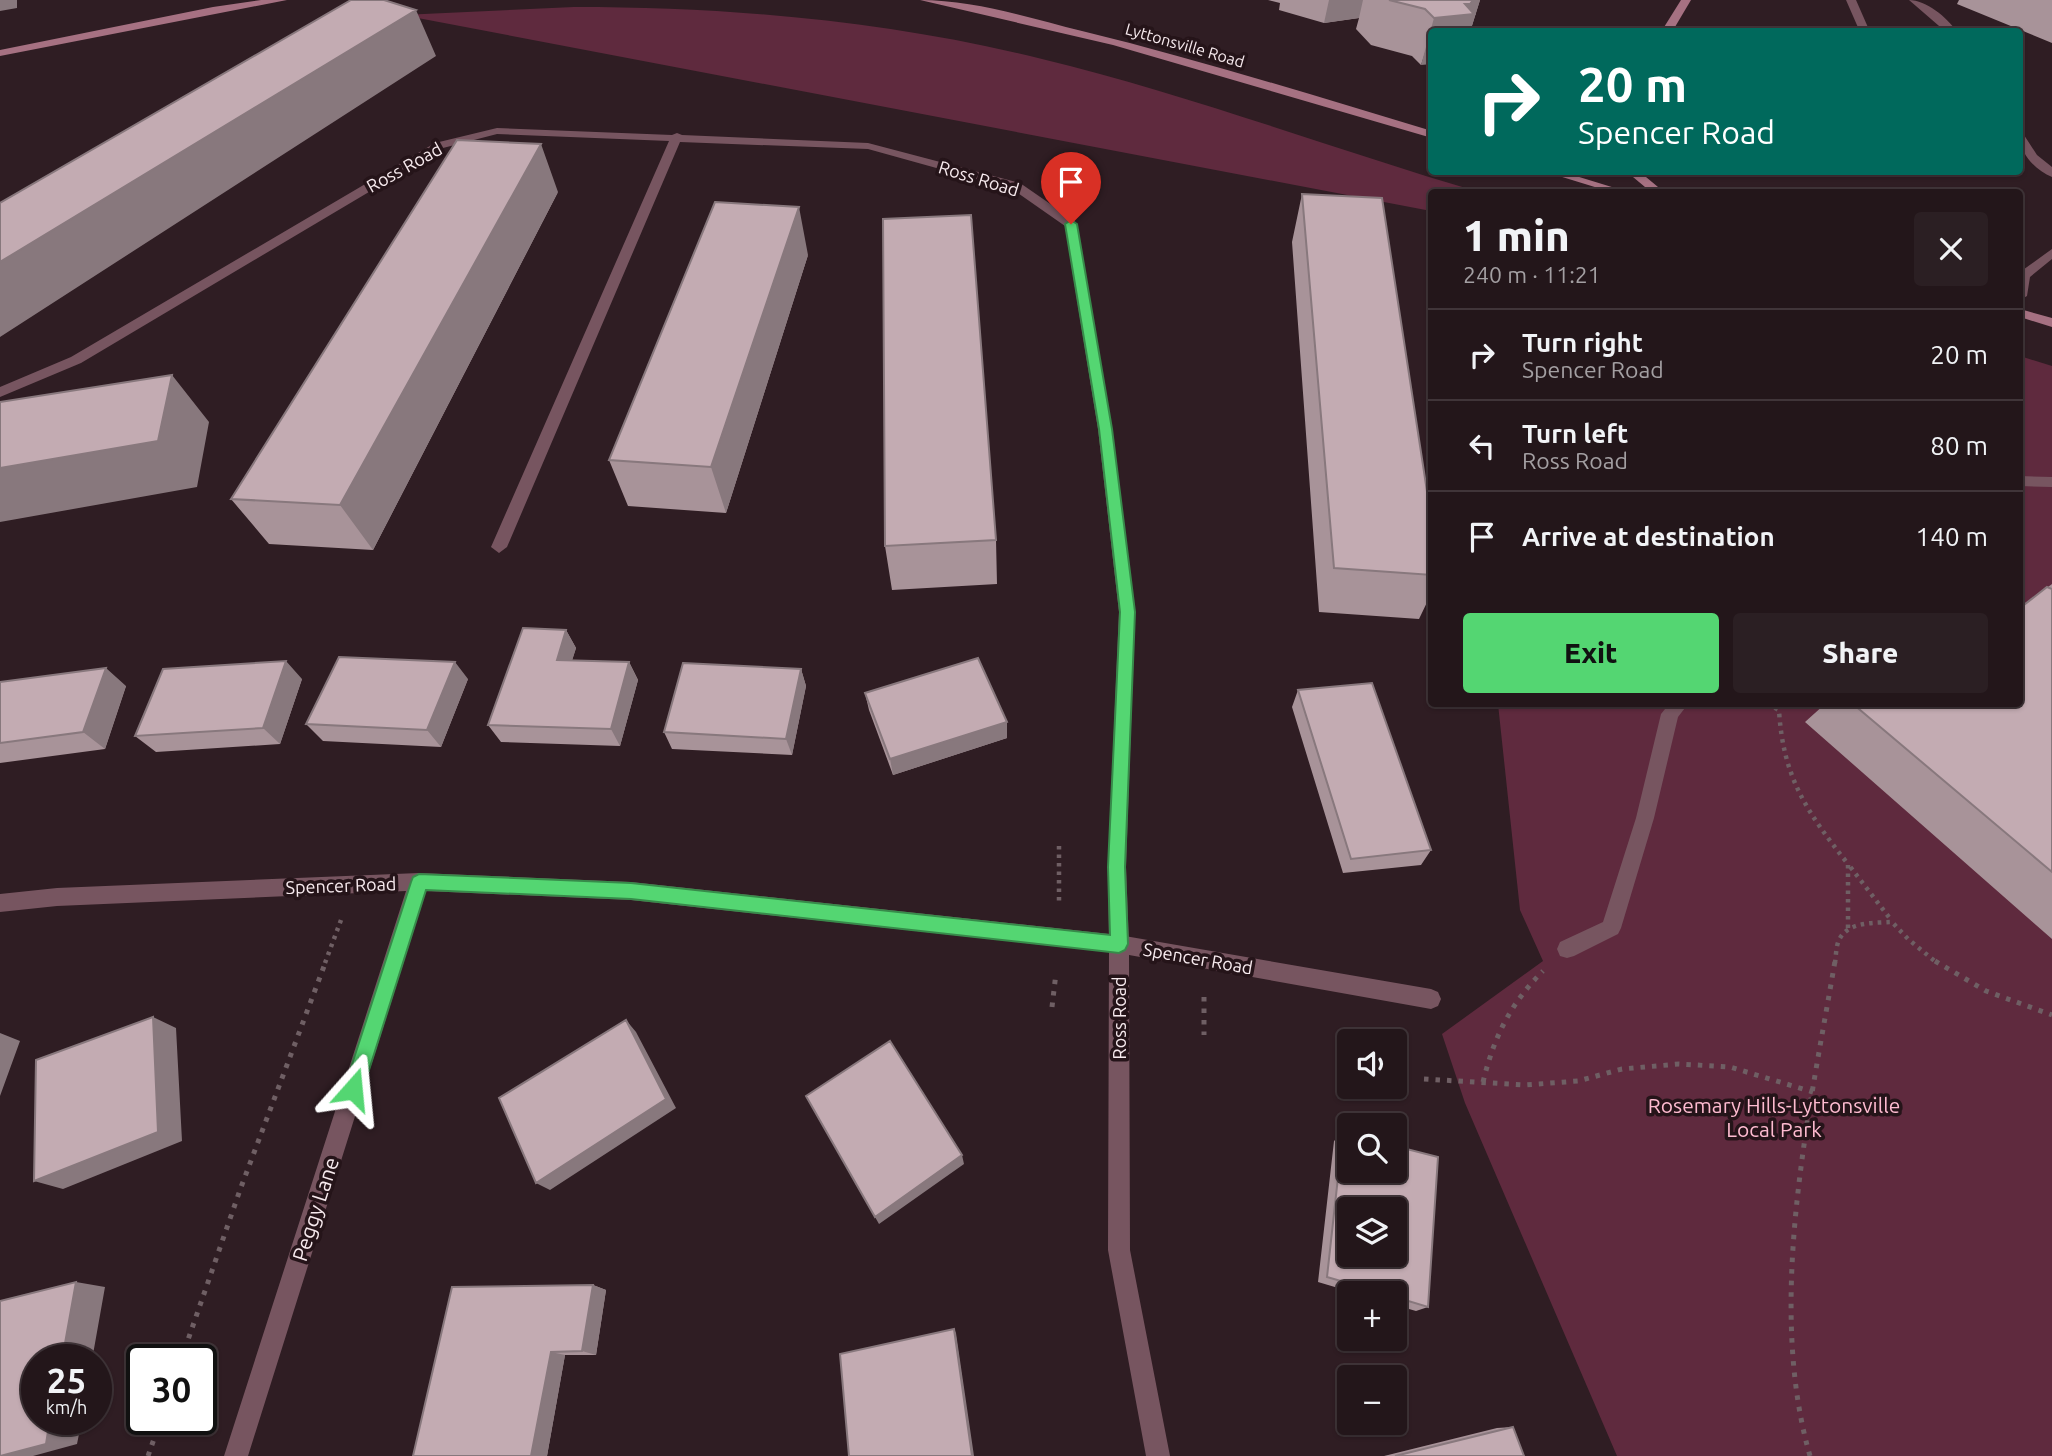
<!DOCTYPE html>
<meta charset="utf-8">
<style>
:root{--surface:#23161a;--page:#2b1f23;--text:#f1f3f6;--muted:#a39fa2;--line:#403539;--accent:#54d672}
body{margin:0;font-family:Ubuntu,sans-serif;background:var(--page);color:var(--text);height:100vh;display:flex;flex-direction:column;font-size:26px;white-space:nowrap}
*{box-sizing:border-box;margin:0}
p{font-size:23px;color:var(--muted)}
.icon{flex:none;width:38px;height:38px;fill:none;stroke:currentColor;stroke-width:2;stroke-linecap:round;stroke-linejoin:round}
.map{position:relative;flex:1;overflow:hidden}
.side{position:absolute;left:1428px;top:189px;width:595px;height:518px;display:flex;flex-direction:column;background:var(--surface);border-radius:7px;box-shadow:0 2px 5px #0004,0 0 0 2px var(--line)}
.side>*{flex:none}
.guide{position:absolute;left:1428px;top:28px;width:595px;height:147px;border-radius:7px;box-shadow:0 2px 5px #0004,0 0 0 2px var(--line);background:#00695c;color:#fff;overflow:hidden}
.controls{position:absolute;left:1337px;top:1029px;display:grid;gap:14px}
.controls a{display:grid;place-items:center;width:70px;height:70px;border-radius:7px;background:var(--surface);box-shadow:0 2px 5px #0004,0 0 0 2px var(--line);font-size:35px}
.speed{position:absolute;left:21px;top:1344px;display:flex;gap:14px;font-size:35px;font-weight:700;text-align:center}
.speed>*{display:grid;place-content:center;width:91px;height:91px;border-radius:50%;background:var(--surface);box-shadow:0 2px 5px #0004,0 0 0 2px var(--line);line-height:1}
.speed small{font-size:18px;font-weight:400}
.speed .limit{border:4px solid #111;border-radius:10px;background:#fff;color:#111}
.pin{position:absolute;display:grid;place-items:center;width:60px;height:60px;color:#fff;margin:-72px -30px;border-radius:50% 50% 50% 0;rotate:-45deg;box-shadow:0 0 7px #0007}
.pin .icon{rotate:45deg}
.me{position:absolute;width:77px;margin:-38px;rotate:18deg;stroke-linejoin:round;filter:drop-shadow(0 0 5px #0008)}
.turn{display:flex;align-items:center;gap:24px;height:147px;padding:0 35px;font-size:32px}
.turn .icon{width:91px;height:91px;stroke-width:2.5}
.turn b{display:block;font-size:49px;line-height:60px}
.round{display:grid;place-items:center;flex:none;width:74px;height:74px;border-radius:7px;background:var(--page)}
.overview{display:flex;align-items:center;justify-content:space-between;height:119px;padding:0 35px}
h1{font-size:42px;font-weight:800;line-height:52px}
.button{display:flex;gap:14px;margin-top:auto;padding:14px 35px}
.button a{flex:1;height:80px;border-radius:7px;background:var(--accent);color:#111;font-size:28px;font-weight:800;line-height:80px;text-align:center}
.button a+a{background:var(--page);color:var(--text)}
ul{padding:0;list-style:none}
li{display:flex;align-items:center;gap:21px;height:91px;padding:0 35px;border-top:2px solid var(--line)}
li div{flex:1}
li b{display:block;font-size:26px}
li em{font-style:normal}
.map>svg:first-child{display:block}
</style>
<div class="map">
<svg width="2052" height="1456" viewBox="0 0 2052 1456">
<rect width="100%" height="100%" fill="#2f1d23"/>
<!-- green -->
<path fill="#5f2a3e" d="M574,7C732,7 889,21 1042,59C1190,95 1333,149 1479,192H1432L1431,211L402,15Z
M2020,356L2052,366V1456H1617L1465,1103L1442,1034L1543,961L1520,910L1498,704H2020Z"/>
<g fill="none" stroke-linecap="round" stroke-linejoin="round">
<!-- path-far1 -->
<path stroke="#6f5f64" stroke-width="4.5" stroke-dasharray="3.5 5" stroke-linecap="butt" d="M1767,704L1779,710C1783,778 1807,812 1848,864
M1059,846V901
M1848,928V864L1892,921
M325,963L341,920
M1835,963C1836,956 1836,946 1839,940C1848,921 1875,923 1892,922L1908,939L1937,963"/>
<!-- path -->
<path stroke="#6f5f64" stroke-width="5" stroke-dasharray="4.5 7" stroke-linecap="butt" d="M1935,961L1986,991L2052,1015
M1204,997V1035
M1052,1007L1056,973
M1424,1079L1525,1085L1578,1081L1622,1069L1679,1064L1730,1067L1813,1092
M1483,1082C1494,1037 1510,1004 1543,971
M181,1360L240,1190L326,961
M148,1456L161,1419
M1810,1456C1766,1303 1809,1114 1835,961"/>
<!-- lane -->
<path fill="#775560" fill-rule="evenodd" d="M1846,0H1856L1870,32H1860Z
M1909,0C1926,0 1947,17 1957,32H1946Z
M497,128L672,135L677,133L682,135L868,143L1020,183L1075,221L1112,429L1135,612L1126,867L1129,944L1126,951L1119,953L1112,951L1109,944L1108,867L1119,612L1098,429L1065,226L1012,189L868,149L680,142L507,547L499,553L491,547L669,141L497,134L443,148L81,363L0,397V387L71,357L435,143Z
M2020,134L2024,135L2037,155L2052,167V177C2035,170 2018,152 2020,134Z
M2052,249V259L2030,277L2027,296L2020,300V272Z
M2020,476L2052,477V487L2020,486Z
M1669,704H1688L1678,717L1654,818L1621,928L1618,934L1574,956L1567,958L1560,956L1557,949L1560,942L1603,922L1636,818L1661,714Z"/>
<!-- street -->
<path fill="#775560" fill-rule="evenodd" d="M419,873L631,882L1119,935L1431,989L1438,992L1441,999L1438,1006L1431,1009L1129,955L1130,1250L1170,1456H1146L1108,1250L1109,952L631,900L426,891L248,1456H224L406,891L57,906L0,912V894L57,888Z"/>
<!-- secondary -->
<path fill="#a67182" fill-rule="evenodd" d="M261,0H287L0,56V50L213,7Z
M920,0C974,0 1030,18 1082,31C1200,60 1316,96 1432,131V138L1113,45Z
M1681,0H1691L1672,32H1661Z
M1546,172H1563L1628,192H1611Z
M1627,172H1640L1664,192H1651Z
M2020,309L2052,318V327L2020,317Z"/>
</g>
<!-- wall -->
<path fill="#a89399" d="M1268,0H1480L1470,32H1432L1421,65L1412,56L1371,45L1356,29L1359,18L1324,23L1279,10L1280,3Z
M1959,0H2052V43L1957,4Z
M558,192L373,550L269,544L231,499Z
M1302,194L1432,524V592L1419,619L1319,612L1292,242Z
M808,255L726,513L628,506L609,460Z
M996,540L997,584L892,590L885,546Z
M2052,584V939L1805,722L1825,704H2020L2048,587Z
M566,630L576,648L572,660L629,662L638,680L620,746L501,742L488,725Z
M801,669L806,686L792,755L672,749L664,732Z
M302,679L280,744L156,752L135,736Z
M468,679L441,747L323,741L306,724Z
M0,682L126,686L105,749L0,763Z
M1298,690L1431,850L1421,865L1343,873L1292,707Z
M865,693L1007,738L893,775L869,710Z
M1343,1132L1428,1307L1416,1311L1395,1305V1293H1355L1318,1282L1334,1141Z
M593,1285L606,1290L596,1355H565L547,1456H413Z
M1513,1427L1524,1456H1384L1497,1428Z"/>
<!-- shaded-wall -->
<path fill="#88787d" d="M0,0H17V8L0,11Z
M1329,0H1363L1359,18L1324,23Z
M1473,0H1480L1470,32H1432V64L1421,65L1434,18Z
M416,10L436,56L0,337V262Z
M541,144L558,192L373,550L340,505Z
M799,207L808,255L726,513L711,467Z
M172,375L209,422L197,487L0,522V468Z
M566,630L576,648L567,677L557,660Z
M286,661L302,679L280,744L263,728Z
M455,662L468,679L441,747L427,730Z
M629,662L638,680L620,746L611,729Z
M106,668L126,686L105,749L83,732Z
M801,669L806,686L792,755L786,739Z
M1007,722V738L893,775L890,759Z
M153,1017L176,1028L182,1141L63,1189L34,1181Z
M626,1020L636,1032L676,1108L550,1190L536,1183Z
M0,1033L20,1041L0,1096Z
M962,1155L964,1164L879,1224L875,1217Z
M76,1282L105,1287L92,1360H62Z
M593,1285L606,1290L596,1355L582,1351Z
M954,1329L956,1333L974,1456H972Z
M551,1352L565,1355L547,1456H531Z
M50,1419H82L77,1444L33,1456H0Z"/>
<!-- building -->
<path fill="#c3abb2" stroke="#88787d" stroke-width="2" fill-rule="evenodd" d="M351,0H384L416,10L0,262V203Z
M1389,0H1473L1470,4H1465L1474,14L1434,18L1425,9Z
M457,140L541,144L340,505L231,499Z
M1302,194L1382,198L1432,524V575L1334,568Z
M715,202L799,207L711,467L609,460Z
M971,215L996,540L885,546L883,219Z
M172,375L158,441L0,468V402Z
M2047,587L2052,589V872L1853,704H2020V608Z
M523,628L566,630L557,660L629,662L611,729L488,725Z
M339,657L455,662L427,730L306,724Z
M978,658L1007,722L890,759L865,693Z
M286,661L263,728L135,736L163,669Z
M683,663L801,669L786,739L664,732Z
M106,668L83,732L0,743V682Z
M1372,683L1431,850L1351,859L1298,690Z
M153,1017L158,1132L34,1181L36,1060Z
M626,1020L666,1099L536,1183L499,1098Z
M890,1041L962,1155L875,1217L806,1096Z
M1343,1132L1349,1133V1171H1395V1146L1438,1157L1428,1307L1395,1297V1293H1382L1327,1277ZM1349,1209H1395V1255H1349Z
M76,1282L62,1360H37V1419H50L46,1444L0,1456V1301Z
M593,1285L582,1351L551,1352L531,1456H413L452,1287Z
M954,1329L972,1456H849L840,1354Z
M1513,1427L1524,1456H1395Z"/>
<!-- route -->
<path fill="#54d672" stroke="#378b4a" stroke-width="2" d="M1071,220L1077,224L1112,429L1135,612L1125,867L1128,944L1125,950L1119,953L631,899L426,890L363,1089L360,1096L353,1099L347,1096L344,1089L411,882L413,877L419,874L631,883L1110,935L1108,867L1120,612L1099,429L1065,224Z"/>
<g text-anchor="middle" dominant-baseline="central" stroke-width="7" stroke-linejoin="round" paint-order="stroke">
<!-- far-street labels -->
<g font-size="16" fill="#f7eaee" stroke="#251419">
<text transform="translate(1185 45) rotate(16)">Lyttonsville Road</text>
</g>
<!-- street labels -->
<g font-size="18" fill="#f7eaee" stroke="#251419">
<text transform="translate(404 167) rotate(-29)">Ross Road</text>
<text transform="translate(979 178) rotate(17)">Ross Road</text>
<text transform="translate(341 885) rotate(-2)">Spencer Road</text>
<text transform="translate(1198 958) rotate(10)">Spencer Road</text>
<text transform="translate(1119 1018) rotate(-90)">Ross Road</text>
</g>
<!-- near-park labels -->
<g font-size="21" fill="#febbd0" stroke="#251419">
<text x="1774" y="1105">Rosemary Hills-Lyttonsville<tspan x="1774" dy="24">Local Park</tspan></text>
</g>
<!-- near-street labels -->
<g font-size="21" fill="#f7eaee" stroke="#251419">
<text transform="translate(315 1209) rotate(-72)">Peggy Lane</text>
</g>
</g>
</svg>
<div class="controls">
<a><svg class="icon" aria-label="sound" viewBox="0 0 24 24"><path d="M4 9h4l5-4v14l-5-4H4zM17 9q2 3 0 6"/></svg></a>
<a><svg class="icon" aria-label="search" viewBox="0 0 24 24"><circle cx="10" cy="10" r="6"/><path d="M15 15l6 6"/></svg></a>
<a><svg class="icon" aria-label="layers" viewBox="0 0 24 24"><path d="M12 4l9 5-9 5-9-5zM3 14l9 5 9-5"/></svg></a>
<a>+</a>
<a>−</a>
</div>
<div class="speed"><div>25<small>km/h</small></div><div class="limit">30</div></div>
<div class="pin" style="left:1071px;top:224px;background:#d93025"><svg class="icon" aria-label="arrive" viewBox="0 0 24 24"><path d="M6 21V4h12l-3 4 3 4H6"/></svg></div>
<svg class="me" style="left:353px;top:1089px" viewBox="-20 -20 40 40"><path d="M0-17L14 15 0 8-14 15z" fill="#54d672" stroke="#fff" stroke-width="4"/></svg>
<div class="guide">
<div class="turn"><svg class="icon" aria-label="right" viewBox="0 0 24 24"><path d="M7 20v-9h11M14 6l5 5-5 5"/></svg><div><b>20 m</b>Spencer Road</div></div>
</div>
<section class="side">
<div class="overview"><div><h1>1 min</h1><p>240 m · 11:21</p></div><a class="round"><svg class="icon" aria-label="close" viewBox="0 0 24 24"><path d="M6 6l12 12M18 6L6 18"/></svg></a></div>
<ul>
<li><svg class="icon" aria-label="right" viewBox="0 0 24 24"><path d="M7 20v-9h11M14 6l5 5-5 5"/></svg><div><b>Turn right</b><p>Spencer Road</p></div><em>20 m</em></li>
<li><svg class="icon" aria-label="left" viewBox="0 0 24 24"><path d="M17 20v-9H6M10 6l-5 5 5 5"/></svg><div><b>Turn left</b><p>Ross Road</p></div><em>80 m</em></li>
<li><svg class="icon" aria-label="arrive" viewBox="0 0 24 24"><path d="M6 21V4h12l-3 4 3 4H6"/></svg><div><b>Arrive at destination</b></div><em>140 m</em></li>
</ul>
<div class="button"><a>Exit</a><a>Share</a></div>
</section>
</div>
